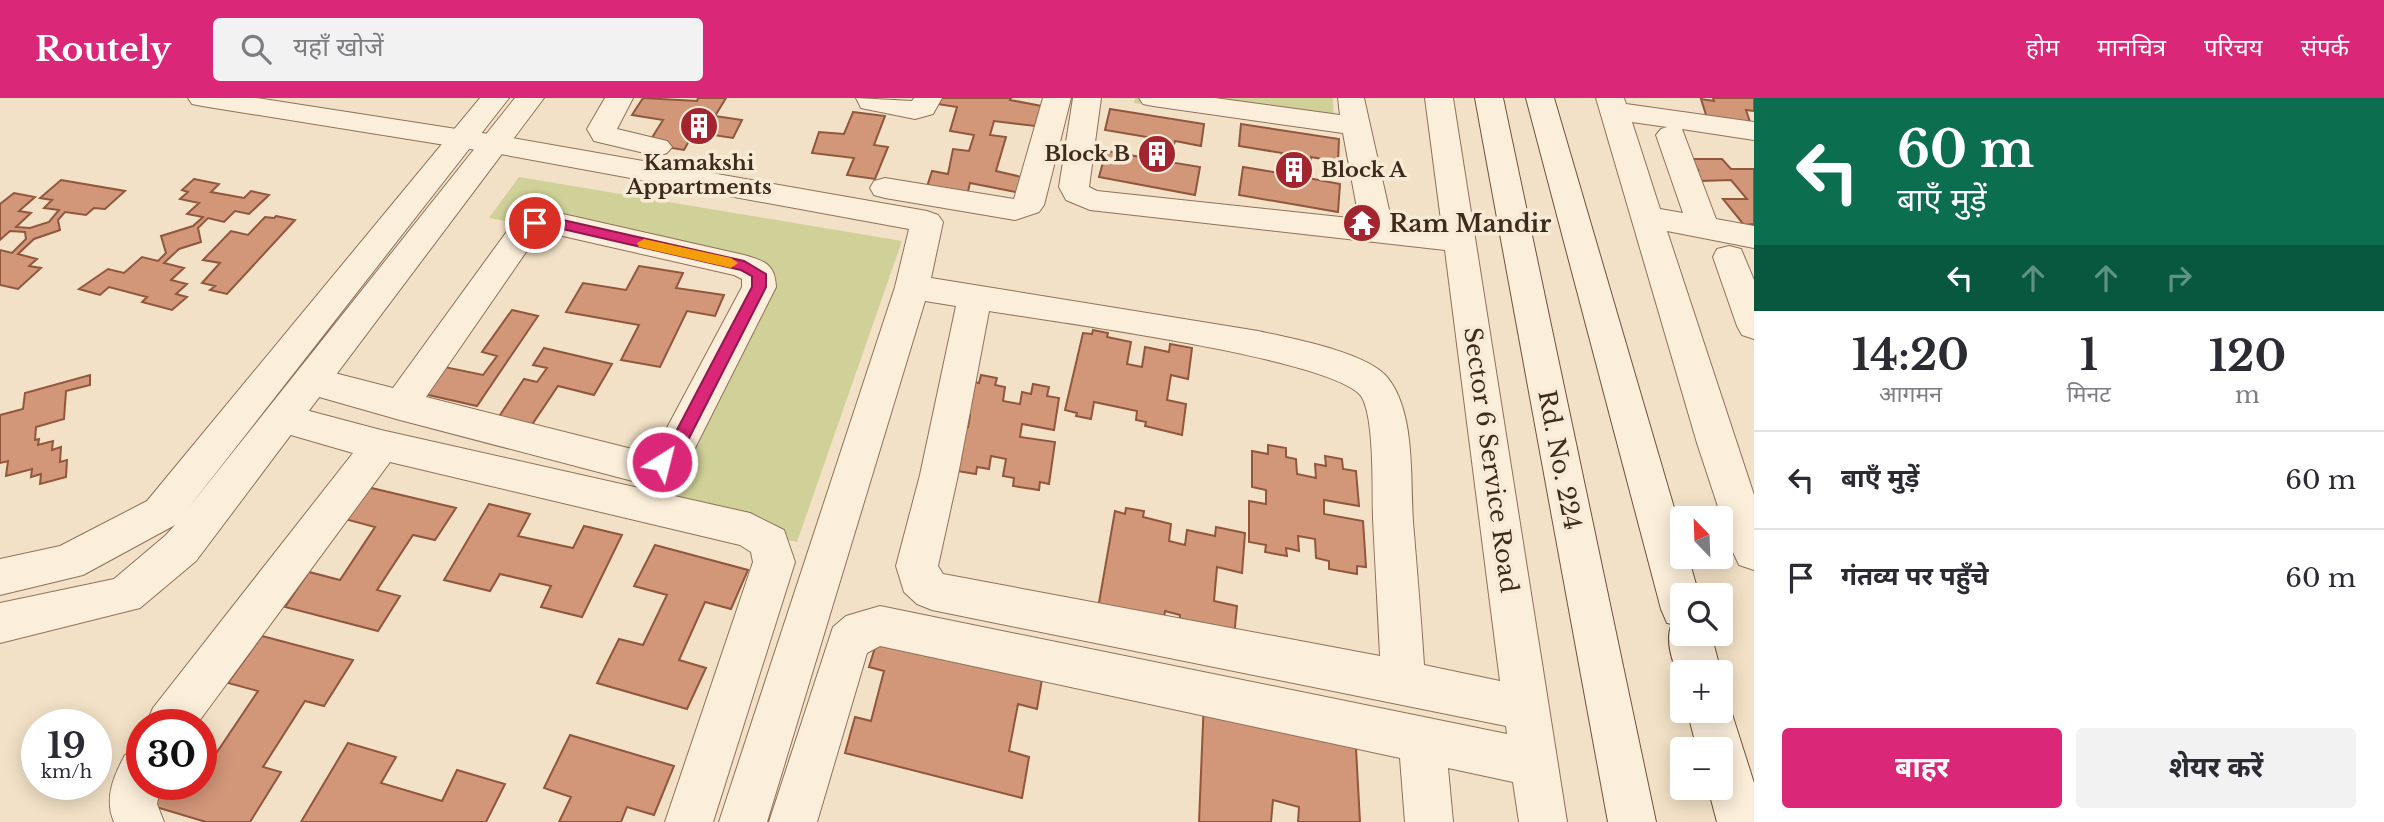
<!DOCTYPE html>
<html lang="hi">
<meta charset="utf-8">
<style>
:root{--surface:#fff;--page:#f2f2f3;--text:#2b2b33;--muted:#7c7c81;--line:#e1e1e2;--accent:#db2777}
body{margin:0;font-family:"Libre Baskerville","Noto Sans Devanagari",serif;background:var(--page);color:var(--text);height:100vh;display:flex;flex-direction:column;font-size:26px;white-space:nowrap}
*{box-sizing:border-box;margin:0}
p{font-size:23px;color:var(--muted)}
.icon{flex:none;width:38px;height:38px;fill:none;stroke:currentColor;stroke-width:2;stroke-linecap:round;stroke-linejoin:round}
.map{position:relative;flex:1;overflow:hidden}
.drawer{display:flex;flex-direction:column;background:var(--surface);width:630px}
.drawer>*{flex:none}
.guide{background:#0b6e4f;color:#fff;overflow:hidden}
.needle{width:46px;rotate:337deg}
.controls{position:absolute;left:1670px;top:408px;display:grid;gap:14px}
.controls a{display:grid;place-items:center;width:63px;height:63px;border-radius:7px;background:var(--surface);box-shadow:0 4px 18px #0003;font-size:35px}
.speed{position:absolute;left:21px;top:611px;display:flex;gap:14px;font-size:35px;font-weight:700;text-align:center}
.speed>*{display:grid;place-content:center;width:91px;height:91px;border-radius:50%;background:var(--surface);box-shadow:0 4px 18px #0003;line-height:1}
.speed small{font-size:18px;font-weight:400}
.speed .limit{border:10px solid #d22;background:#fff;color:#111}
.pin{position:absolute;display:grid;place-items:center;width:60px;height:60px;color:#fff;margin:-30px;border:4px solid #fff;border-radius:50%;box-shadow:0 2px 7px #0007}
.me{position:absolute;width:77px;margin:-38px;rotate:36deg;stroke-linejoin:round;filter:drop-shadow(0 0 5px #0008)}
.turn{display:flex;align-items:center;gap:24px;height:147px;padding:0 28px;font-size:32px}
.turn .icon{width:91px;height:91px;stroke-width:2.5}
.turn b{display:block;font-size:49px;line-height:60px}
.lanes{display:flex;align-items:center;height:66px;padding:0 28px;background:#0003;justify-content:center;gap:35px;direction:ltr}
.lanes .off{opacity:.35}
.eta{display:flex;justify-content:space-evenly;align-items:center;height:119px;text-align:center}
.eta b{font-size:42px;font-weight:700;line-height:49px}
.cta{display:flex;gap:14px;margin-top:auto;padding:14px 28px}
.cta a{flex:1;height:80px;border-radius:7px;background:var(--accent);color:#fff;font-size:28px;font-weight:700;line-height:80px;text-align:center}
.cta a+a{background:var(--page);color:var(--text)}
ul{padding:0;list-style:none}
li{display:flex;align-items:center;gap:21px;height:98px;padding:0 28px;border-top:2px solid var(--line)}
li div{flex:1}
li b{display:block;font-size:26px}
li em{font-style:normal}
header{display:flex;align-items:center;gap:42px;box-sizing:border-box;height:98px;padding:0 35px;background:var(--accent);color:#fff}
header strong{font-size:33px}
nav{display:flex;gap:38px;margin-inline-start:auto;font-size:24px}
.search{width:490px;height:63px;background:var(--page);display:flex;align-items:center;gap:18px;box-sizing:border-box;padding:0 24px;border-radius:7px;color:var(--muted);font-size:26px}
main{display:flex;flex:1;min-height:0}
.map>svg:first-child{display:block}
</style>
<header>
<strong>Routely</strong>
<div class="search"><svg class="icon" aria-label="search" viewBox="0 0 24 24"><circle cx="10" cy="10" r="6"/><path d="M15 15l6 6"/></svg>यहाँ खोजें</div>
<nav><a>होम</a><a>मानचित्र</a><a>परिचय</a><a>संपर्क</a></nav>
</header>
<main>
<div class="map">
<svg width="1754" height="724" viewBox="0 0 1754 724">
<rect width="100%" height="100%" fill="#f2e1c6"/>
<!-- green -->
<path fill="#cfd198" d="M1135,0H1333L1334,32L1134,5Z
M519,79L902,143L797,444L662,415L772,169L489,120Z"/>
<!-- building -->
<path fill="#d29679" stroke="#90573d" stroke-width="2" d="M643,0L697,3L698,0H726L715,18L742,22L733,40L694,34L684,52L648,46L663,22L632,17Z
M933,0H1011L1010,2L1042,8L1035,28L994,23L990,37L1006,39L996,73L1026,80L1020,95L970,85L966,102L925,95L932,73L948,76L953,51L969,53L974,37L950,33L957,9L931,5Z
M1713,0H1754V13L1746,12L1752,30L1708,23L1701,1L1714,3Z
M1110,11L1204,26L1201,48L1175,43L1169,64L1200,69L1195,97L1099,79L1106,53L1141,59L1147,39L1105,32Z
M853,14L885,18L874,47L888,49L875,81L847,77L854,60L812,55L819,34L844,36Z
M1241,26L1339,41L1338,64L1311,59L1308,80L1340,86L1338,114L1239,97L1243,69L1279,75L1282,55L1239,48Z
M1690,61H1722L1731,71H1754V126L1744,127L1723,101H1747L1731,82L1700,83L1691,72H1698Z
M194,81L219,86L211,94L244,100L251,93L269,97L249,116L235,113L224,124L208,120L198,130L201,144L179,151L164,165L184,170L171,182L187,186L176,196L187,199L172,212L142,204L147,199L109,189L100,197L79,191L108,171L124,175L142,159L158,163L166,155L161,138L193,128L203,119L187,116L199,105L180,101L188,94L182,92Z
M61,82L125,93L105,111L94,110L86,117L65,114L58,122L60,132L34,141L18,156L37,161L29,168L41,170L18,191L0,187V152L12,155L26,141L25,134L10,133L0,142V106L14,95L35,99L19,113L31,115L16,129L30,130L49,124L59,112L44,110L52,102L40,100Z
M276,118L295,122L227,196L210,192L215,188L202,185L220,165L203,162L231,133L248,137L265,119L274,120Z
M639,168L683,175L676,190L724,197L715,218L687,213L660,269L621,262L639,227L566,214L583,185L626,192Z
M512,212L538,218L477,308L420,295L440,268L483,277L497,258L482,254Z
M1093,232L1108,235L1107,239L1131,244L1127,266L1142,269L1145,249L1169,254L1170,246L1192,250L1188,281L1171,277L1167,302L1186,306L1182,337L1145,328L1146,324L1136,322L1137,313L1094,304L1091,321L1076,318L1077,315L1065,312L1083,235L1092,236Z
M544,250L612,266L594,297L558,288L529,331L496,323L524,281L537,284L547,270L533,267Z
M90,277V287L66,293L64,321L36,329L35,342L39,341L38,347L53,343L52,352L61,349L60,364L67,362L66,379L40,386L41,376L31,379L32,371L6,378L8,363L0,365V317L23,311L25,295Z
M981,277L997,280L995,287L1005,289L1003,303L1020,306L1022,294L1031,296L1033,286L1049,289L1047,298L1059,300L1054,332L1022,326L1020,339L1055,344L1049,386L1040,384L1039,392L1013,388L1014,380L1003,378L1006,361L991,358L989,371L977,369L976,376L957,373L952,326L968,329L970,317L957,315L965,282L979,285Z
M1268,347L1286,350V359L1296,361L1297,376L1316,380L1315,366L1326,368L1325,358L1342,361L1343,371L1356,373L1359,408L1324,402V416L1363,423L1366,469L1357,468V476L1329,471V463L1316,460L1315,441L1298,438L1299,453L1286,450L1287,458L1265,454L1266,447L1249,444V403L1266,406V392L1252,389V353L1268,356Z
M363,388L456,410L435,442L413,437L377,492L400,498L378,533L285,509L309,474L340,482L375,429L341,420Z
M489,406L530,416L518,438L573,450L584,428L622,437L582,519L541,509L551,488L500,476L490,493L444,482Z
M1126,410L1144,413L1143,419L1171,426L1169,443L1185,447L1187,432L1215,438L1216,429L1245,435L1242,475L1217,469L1214,503L1237,508L1233,549L1179,529L1180,517L1165,513L1162,534L1097,516L1115,413L1125,416Z
M655,447L748,472L731,511L705,504L679,562L706,570L687,611L597,585L619,541L643,547L667,497L634,488Z
M262,538L353,562L324,608L305,603L263,669L281,674L250,724H206L146,706L161,686H201V660L211,663L258,593L228,585Z
M877,543L1042,581L1037,611L1018,606L1009,653L1029,659L1022,700L845,655L855,619L871,623L884,573L869,569Z
M1204,601L1355,632L1360,724H1298L1299,709L1273,702L1271,724H1199Z
M570,637L674,668L654,717L627,709L621,724H559L571,699L544,690Z
M348,645L396,659L381,685L442,703L457,672L505,686L486,724H301Z"/>
<g fill="none" stroke-linecap="round" stroke-linejoin="round">
<defs>
<path id="minor" d="M188,0H257L495,37L927,113L938,117L943,124L931,180L1258,233C1290,240 1366,254 1387,279C1416,314 1410,381 1413,424C1417,472 1421,519 1424,567L1500,583L1445,152L1090,112L1066,102L1059,89L1073,0H1101L1089,89L1097,93L1359,121L1343,35L1153,8L1143,6L1139,0H1215L1340,17L1338,0H1364L1392,125L1442,130L1425,0H1453L1567,724H1519L1513,684L1448,670L1453,724H1405L1400,660L880,548L867,555L817,724H769L833,529L846,518L880,508L1507,636L1506,628L932,512L917,506L904,494L896,468L920,377L956,208L925,203L767,724H719L895,189L909,131L495,55L202,8L192,6ZM989,213C1049,223 1333,260 1361,298C1375,319 1372,393 1373,420C1375,466 1378,512 1380,558L943,476L938,468L958,377Z
M605,0H633L617,31L667,43L672,49L667,55L657,58L594,43L587,31Z
M856,0L912,3L914,0H942L933,16L915,21L861,10Z
M1043,0H1071L1044,107L1039,114L1015,122L885,100L874,97L870,90L874,83L885,80L1014,101Z
M1596,0H1624L1626,6L1754,24V42L1682,31L1716,121L1754,128V150L1667,133L1754,397V472L1739,467L1733,454L1697,345ZM1632,24L1667,29L1661,31L1656,37L1683,115L1660,111Z
M535,114H554L744,157C765,163 775,166 776,189L694,352C683,374 666,378 644,386L400,322L298,293L293,283L298,273L311,269L393,290L513,125L524,118ZM542,136H554L734,177L742,181V189L661,341L644,354L426,299L535,141Z
M1729,148L1741,151L1754,182V241L1742,237L1737,228L1713,159L1717,151Z
M283,306L381,332L750,415L784,432L795,464L713,724H665L753,464L751,454L740,447L390,364L197,626H146L153,610L353,355L270,331L264,321L270,311Z
M142,650V686H161L157,706L164,724H114C104,701 113,679 125,657Z"/>
<path id="tertiary" d="M480,0H509L186,413L515,0H544L196,463L140,510L0,545V505L114,481L166,437L175,427L83,477L0,497V461L60,448L147,403Z"/>
<path id="secondary" d="M1475,0H1503L1656,724H1608Z
M1526,0H1554L1682,437V458H1688L1699,497H1682V536H1711L1721,574L1720,576V574H1682V585C1674,569 1664,543 1672,526L1667,525L1661,511Z
M1720,594L1726,597L1754,685V724H1717L1708,690H1720V651H1697L1687,612H1720Z"/>
</defs>
<!-- minor casing -->
<use href="#minor" stroke="#8f715a" stroke-width="2"/>
<!-- tertiary casing -->
<use href="#tertiary" stroke="#8f715a" stroke-width="2"/>
<!-- secondary casing -->
<use href="#secondary" stroke="#71523d" stroke-width="2"/>
<!-- minor -->
<use href="#minor" fill="#fbeeda" fill-rule="evenodd"/>
<!-- tertiary -->
<use href="#tertiary" fill="#fbeeda" fill-rule="evenodd"/>
<!-- secondary -->
<use href="#secondary" fill="#fbeeda" fill-rule="evenodd"/>
</g>
<!-- route -->
<path fill="#db2777" stroke="#8e194d" stroke-width="2" d="M554,120L744,163L766,176V189L681,356L668,369H657L654,364L669,347L752,189V178L741,172L554,129H535L529,125L535,121Z"/>
<!-- slow -->
<path fill="#f59e0b" d="M644,141L731,160L738,165L731,170L639,149L637,145Z"/>
<!-- icons -->
<defs>
<symbol id="building-disc" viewBox="-11 -11 22 22"><circle r="9.5" fill="#a22530" stroke="#f8ebd6"/><path d="M-4-6H4V6H1V3H-1V6H-4ZM-2.5-4.3h1.7v1.8h-1.7ZM.8-4.3h1.7v1.8H.8ZM-2.5-1h1.7V.8h-1.7ZM.8-1h1.7V.8H.8Z" fill="#fff"/></symbol>
<symbol id="temple-disc" viewBox="-11 -11 22 22"><circle r="9.5" fill="#a22530" stroke="#f8ebd6"/><path d="M0-6L5-2H3V0L6.5 2.5H4V6H1.5V3h-3V6H-4V2.5H-6.5L-3 0V-2H-5Z" fill="#fff"/></symbol>
</defs>
<g fill-rule="evenodd">
<use href="#building-disc" x="677" y="6" width="44" height="44"/>
<use href="#building-disc" x="1135" y="34" width="44" height="44"/>
<use href="#building-disc" x="1272" y="50" width="44" height="44"/>
<use href="#temple-disc" x="1340" y="103" width="44" height="44"/>
</g>
<g text-anchor="middle" dominant-baseline="central" stroke-width="7" stroke-linejoin="round" paint-order="stroke">
<!-- far-poi labels -->
<g font-size="21" font-weight="bold" fill="#3e2b1e" stroke="#f8ebd6" text-anchor="end">
<text x="1130" y="56">Block B</text>
<text x="699" y="65" text-anchor="middle">Kamakshi<tspan x="699" dy="24">Appartments</tspan></text>
<text x="1321" y="72" text-anchor="start">Block A</text>
</g>
<!-- poi labels -->
<g font-size="24" font-weight="bold" fill="#3e2b1e" stroke="#f8ebd6" text-anchor="start">
<text x="1389" y="125">Ram Mandir</text>
</g>
<!-- street labels -->
<g font-size="24" fill="#3e2b1e" stroke="#f8ebd6">
<text transform="translate(1491 362) rotate(82)">Sector 6 Service Road</text>
<text transform="translate(1560 362) rotate(79)">Rd. No. 224</text>
</g>
</g>
</svg>
<div class="controls">
<a><svg class="needle" viewBox="-14 -14 28 28"><path d="M0-13l5 13h-10z" fill="#e53935"/><path d="M0 13l5-13h-10z" fill="#7c7c81"/></svg></a>
<a><svg class="icon" aria-label="search" viewBox="0 0 24 24"><circle cx="10" cy="10" r="6"/><path d="M15 15l6 6"/></svg></a>
<a>+</a>
<a>−</a>
</div>
<div class="speed"><div>19<small>km/h</small></div><div class="limit">30</div></div>
<div class="pin" style="left:535px;top:125px;background:#d93025"><svg class="icon" aria-label="arrive" viewBox="0 0 24 24"><path d="M6 21V4h12l-3 4 3 4H6"/></svg></div>
<svg class="me" style="left:662px;top:364px" viewBox="-20 -20 40 40"><circle r="17" fill="#db2777" stroke="#fff" stroke-width="3"/><path d="M0-11L8 9 0 5-8 9z" fill="#fff"/></svg>
</div>
<section class="drawer">
<div class="guide">
<div class="turn"><svg class="icon" aria-label="left" viewBox="0 0 24 24"><path d="M17 20v-9H6M10 6l-5 5 5 5"/></svg><div><b>60 m</b>बाएँ मुड़ें</div></div>
<div class="lanes"><svg class="icon" aria-label="left" viewBox="0 0 24 24"><path d="M17 20v-9H6M10 6l-5 5 5 5"/></svg><svg class="icon off" aria-label="ahead" viewBox="0 0 24 24"><path d="M12 20V5M6 11l6-6 6 6"/></svg><svg class="icon off" aria-label="ahead" viewBox="0 0 24 24"><path d="M12 20V5M6 11l6-6 6 6"/></svg><svg class="icon off" aria-label="right" viewBox="0 0 24 24"><path d="M7 20v-9h11M14 6l5 5-5 5"/></svg></div>
</div>
<div class="eta">
<div><b>14:20</b><p>आगमन</p></div>
<div><b>1</b><p>मिनट</p></div>
<div><b>120</b><p>m</p></div>
</div>
<ul>
<li><svg class="icon" aria-label="left" viewBox="0 0 24 24"><path d="M17 20v-9H6M10 6l-5 5 5 5"/></svg><div><b>बाएँ मुड़ें</b></div><em>60 m</em></li>
<li><svg class="icon" aria-label="arrive" viewBox="0 0 24 24"><path d="M6 21V4h12l-3 4 3 4H6"/></svg><div><b>गंतव्य पर पहुँचे</b></div><em>60 m</em></li>
</ul>
<div class="cta"><a>बाहर</a><a>शेयर करें</a></div>
</section>
</main>
